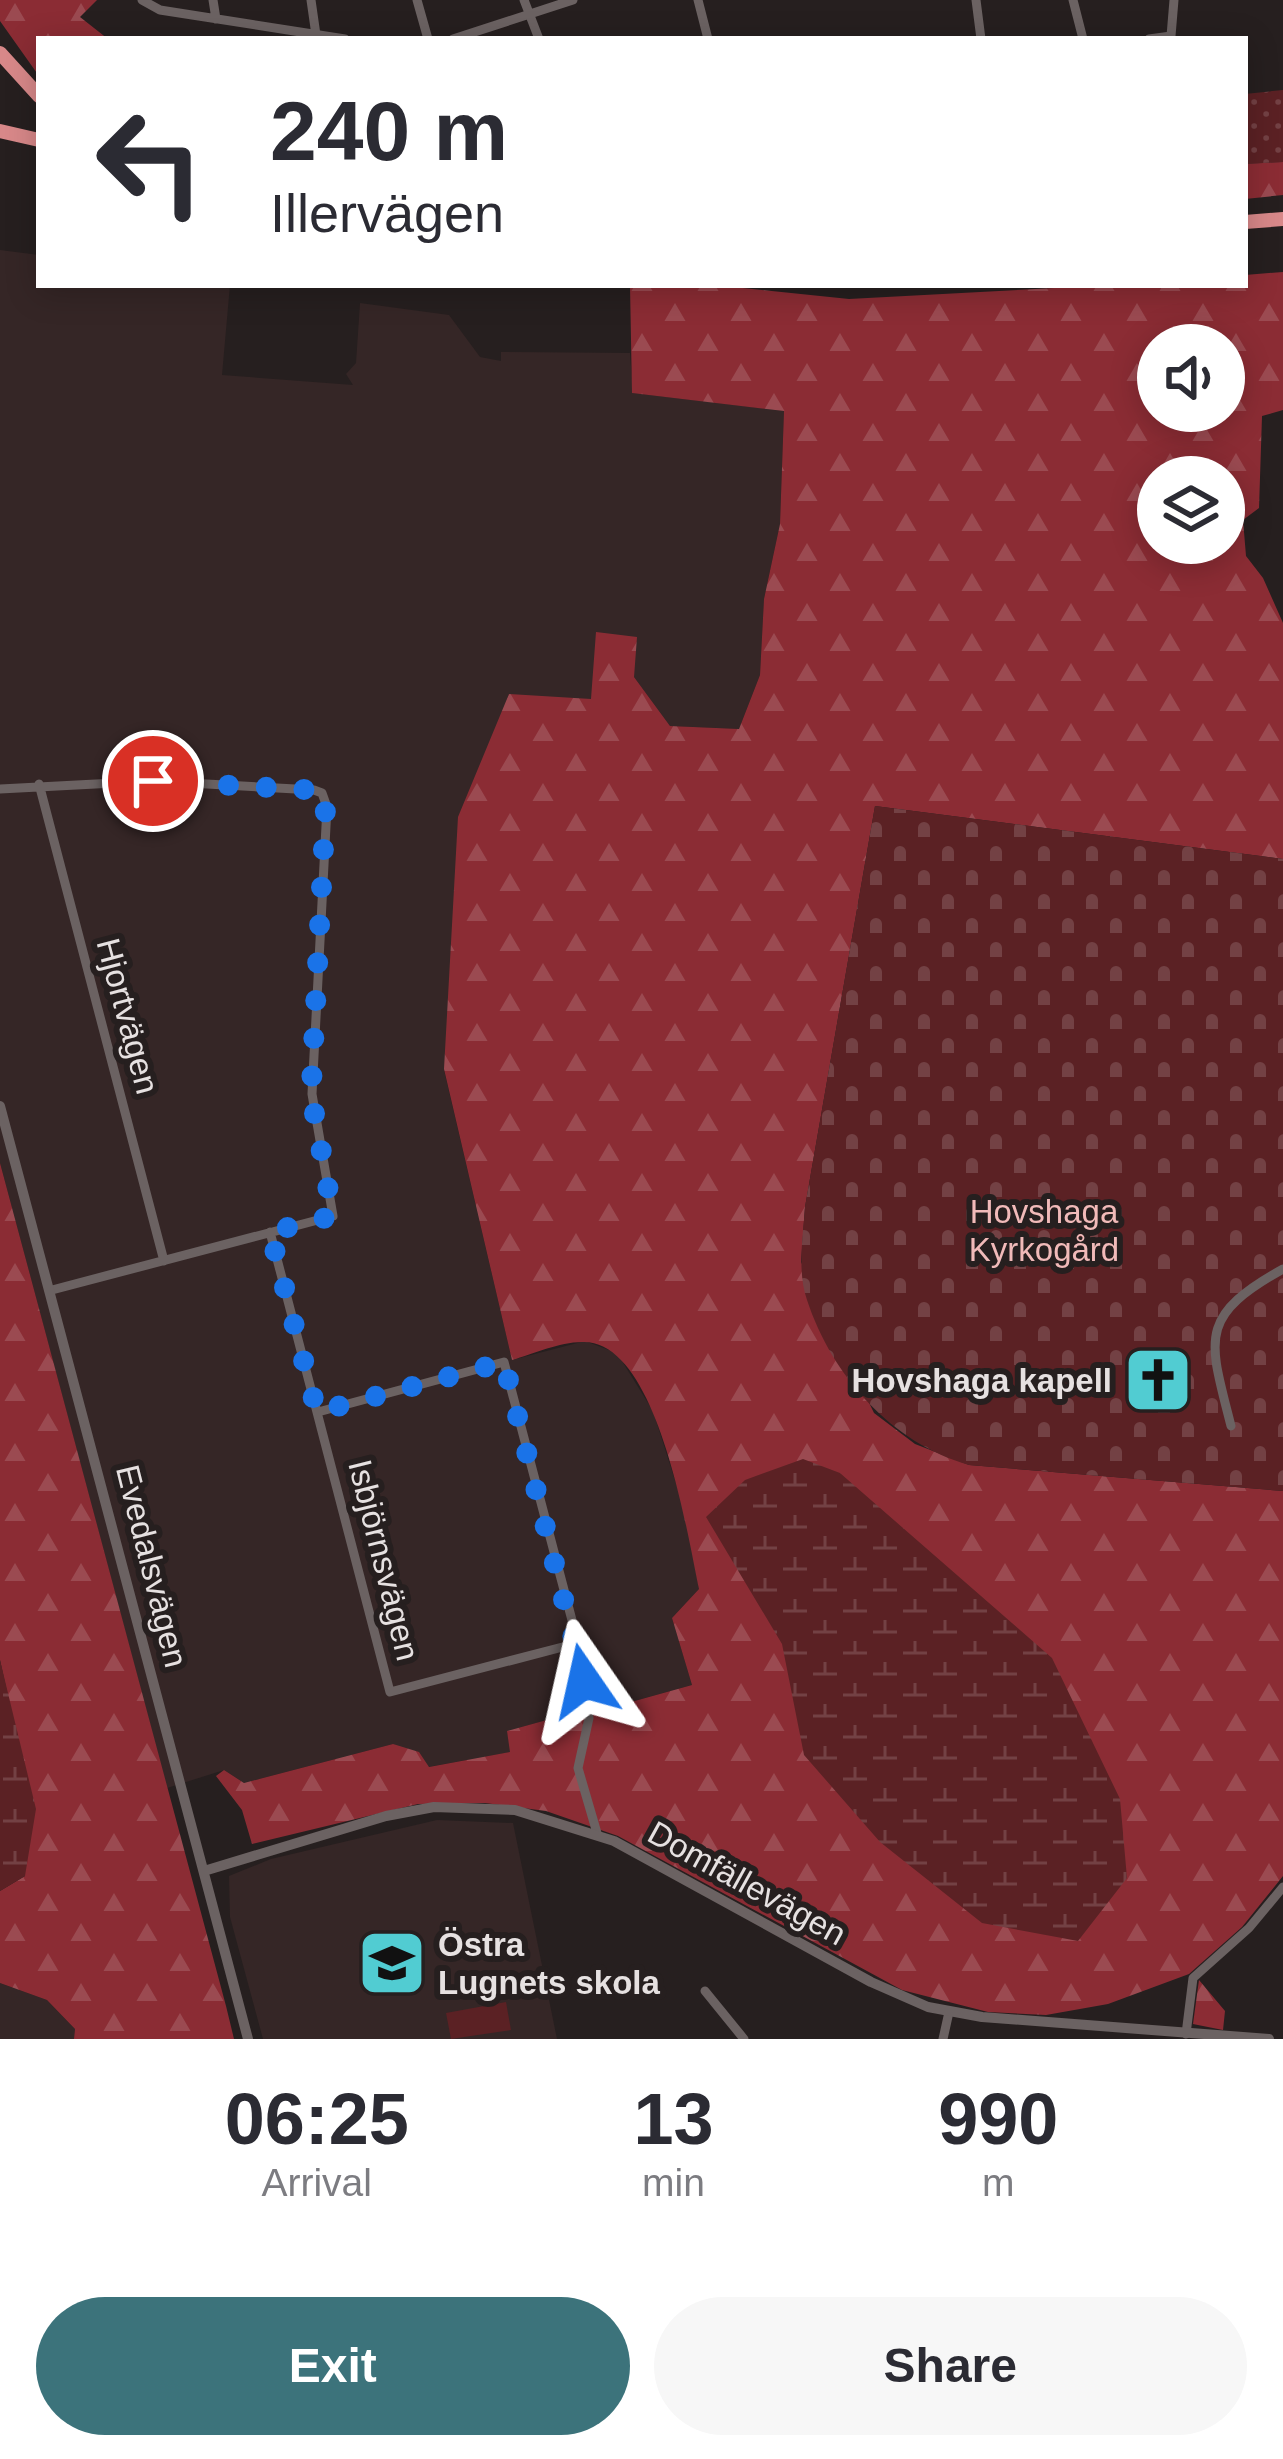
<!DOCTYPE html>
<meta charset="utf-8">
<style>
:root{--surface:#fff;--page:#f7f7f7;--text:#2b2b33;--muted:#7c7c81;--accent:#3c737b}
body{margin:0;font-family:Helvetica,sans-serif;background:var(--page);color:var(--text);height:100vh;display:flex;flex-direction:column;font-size:45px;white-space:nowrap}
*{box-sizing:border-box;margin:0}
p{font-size:39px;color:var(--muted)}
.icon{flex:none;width:66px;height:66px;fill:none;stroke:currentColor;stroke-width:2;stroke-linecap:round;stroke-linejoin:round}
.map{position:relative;height:2039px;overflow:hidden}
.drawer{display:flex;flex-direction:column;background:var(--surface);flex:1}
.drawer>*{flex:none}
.guide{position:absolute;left:36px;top:36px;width:1212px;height:252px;border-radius:0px;box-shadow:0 6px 30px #0003;background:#fff;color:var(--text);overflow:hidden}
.controls{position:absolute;left:1137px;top:324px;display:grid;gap:24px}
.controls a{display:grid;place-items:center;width:108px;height:108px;border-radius:50%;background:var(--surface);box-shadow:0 6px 30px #0003;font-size:60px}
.pin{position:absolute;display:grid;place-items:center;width:102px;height:102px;color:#fff;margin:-51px;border:6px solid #fff;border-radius:50%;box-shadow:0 3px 12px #0007}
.me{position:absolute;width:132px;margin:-66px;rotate:349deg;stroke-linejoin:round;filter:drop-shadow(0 0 9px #0008)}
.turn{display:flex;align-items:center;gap:42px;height:252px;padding:0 36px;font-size:54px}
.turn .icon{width:156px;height:156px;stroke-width:2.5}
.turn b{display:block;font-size:84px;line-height:102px}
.eta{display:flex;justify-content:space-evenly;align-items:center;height:204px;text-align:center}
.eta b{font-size:72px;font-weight:600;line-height:84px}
.action{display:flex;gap:24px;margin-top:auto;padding:24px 36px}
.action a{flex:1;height:138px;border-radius:72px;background:var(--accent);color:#fff;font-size:48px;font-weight:600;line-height:138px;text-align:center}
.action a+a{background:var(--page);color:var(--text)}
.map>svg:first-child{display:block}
</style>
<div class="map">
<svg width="1283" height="2039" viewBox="0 0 1283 2039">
<defs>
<pattern id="grass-dots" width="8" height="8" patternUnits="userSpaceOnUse" patternTransform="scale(3)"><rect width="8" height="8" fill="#5b2124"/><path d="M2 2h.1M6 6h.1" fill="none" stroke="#734144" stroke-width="1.8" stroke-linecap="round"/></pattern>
<pattern id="forest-firs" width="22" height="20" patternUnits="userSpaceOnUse" patternTransform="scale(3)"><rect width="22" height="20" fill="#8b2c34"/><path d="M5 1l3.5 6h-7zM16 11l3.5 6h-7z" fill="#9b4a51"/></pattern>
<pattern id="wetland-marsh" width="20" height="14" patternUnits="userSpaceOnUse" patternTransform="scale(3)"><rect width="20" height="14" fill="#5b2124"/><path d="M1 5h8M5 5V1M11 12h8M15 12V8" fill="none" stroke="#734144"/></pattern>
<pattern id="cemetery-stones" width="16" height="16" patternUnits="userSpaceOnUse" patternTransform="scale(3)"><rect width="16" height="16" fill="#5b2124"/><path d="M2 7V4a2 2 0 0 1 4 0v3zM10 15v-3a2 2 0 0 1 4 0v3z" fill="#734144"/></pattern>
</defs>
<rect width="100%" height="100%" fill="#261f1f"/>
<!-- built -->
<path fill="#352626" d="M0,250L39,255V285H230L222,375L353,385L346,374L356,363L360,303L449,315L480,357L501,361V352L630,353L633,393L784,411L780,524L764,599L760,675L739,729L670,726L634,677L591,700L444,1070L512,1360L585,1341L617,1353L653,1411L686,1515L699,1589L672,1618L692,1685L606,1709L594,1665L573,1713L507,1731L511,1752L428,1767L393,1744L244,1783L224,1770L167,1788L0,1163Z
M437,1820L513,1823L557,2039H263L230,1917L229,1876L271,1859Z
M0,1983L47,2000L75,2029L74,2039H0Z"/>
<!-- grass -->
<path fill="url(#grass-dots)" d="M1283,90V162L1245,164V94Z"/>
<!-- forest -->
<path fill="url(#forest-firs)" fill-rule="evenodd" d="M0,0H97L80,17L108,39H39V76L0,21Z
M1283,162V195L1245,199V164Z
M1283,272V410L1262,416L1259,508L1243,520L1246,556L1263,578L1283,623V859L875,806L805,1207L801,1262L874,1413L915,1444L969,1465L1283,1491V1876L1242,1927L1189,1974L1108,2004L1046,2015L988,2012L902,1990L618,1836L546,1811L485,1803L418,1804L252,1844L242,1810L216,1776L224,1770L244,1783L393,1744L419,1752L429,1767L510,1752L507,1731L572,1713L569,1673L595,1665L606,1709L692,1685L672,1618L699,1589C687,1533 658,1342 584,1342C562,1341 533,1354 512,1360L444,1069L458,817L509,694L591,699L596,632L637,637L634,677L670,726L739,729L760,675L764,599L780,524L784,411L632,393L630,285H714L849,299L1112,285H1245V275ZM1158,345H1224V411H1158ZM1158,477H1224V543H1158Z
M0,1163L226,2006L234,2039H74L75,2029L47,2000L0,1983V1891L25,1876L11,1710L0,1660Z
M1199,1980L1225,2011L1223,2030L1193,2024Z"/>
<!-- wetland -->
<path fill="url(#wetland-marsh)" d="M803,1459L840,1473L1052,1658L1120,1799L1127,1878L1078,1941L982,1923L880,1842L804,1755L782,1644L706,1517L745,1480Z
M0,1660L36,1809L25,1876L0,1891Z"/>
<!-- cemetery -->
<path fill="url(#cemetery-stones)" d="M875,806L1283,859V1491L969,1465C892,1443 832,1376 807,1300C797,1271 803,1237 805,1207Z"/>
<!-- pitch -->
<path fill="#5b2124" d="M506,2002L511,2030L451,2039L446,2013Z"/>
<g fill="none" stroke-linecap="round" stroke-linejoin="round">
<!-- minor -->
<path stroke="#6b6262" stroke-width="9" d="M142,0L160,10L345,39
M213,0L216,19
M311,0L316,35
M417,0L428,39
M524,0L539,39
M698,0L708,39
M976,0L981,39
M1073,0L1083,39
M453,39L573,0
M1149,39L1171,36L1174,0
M39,784L164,1261
M0,789L153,781L314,790L322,793L327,807L312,1094L333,1216L52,1290
M270,1232L390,1692L578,1643L504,1362L318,1412
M1231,1426C1209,1339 1197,1317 1283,1269
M578,1643L589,1718L578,1768L597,1833
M705,1991L744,2039
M1186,2034L1193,1978L1249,1928L1283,1887
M943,2039L949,2012"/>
<!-- tertiary -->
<path stroke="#6b6262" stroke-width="10" d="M0,1106L248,2039
M204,1871L386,1816L434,1807L515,1810L614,1841L871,1982L928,2007L982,2017L1269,2039"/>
<!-- trunk -->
<path stroke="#d88889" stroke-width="14" d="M0,53L39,96
M0,131L39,140
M1245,222L1283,219"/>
</g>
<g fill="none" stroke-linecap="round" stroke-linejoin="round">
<!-- route -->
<path stroke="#1a73e8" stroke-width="21" stroke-dasharray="0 37.8" d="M153,781L314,790L326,799L311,1094L333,1216L270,1232L317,1412L504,1362L584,1681"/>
</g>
<!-- icons -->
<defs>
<symbol id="church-square" viewBox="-11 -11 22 22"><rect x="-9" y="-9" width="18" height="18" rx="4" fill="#51ccd2" stroke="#261f1f"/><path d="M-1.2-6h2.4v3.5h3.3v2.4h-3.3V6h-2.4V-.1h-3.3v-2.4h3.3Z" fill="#111"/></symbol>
<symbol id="school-square" viewBox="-11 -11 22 22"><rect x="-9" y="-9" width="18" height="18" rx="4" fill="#51ccd2" stroke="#261f1f"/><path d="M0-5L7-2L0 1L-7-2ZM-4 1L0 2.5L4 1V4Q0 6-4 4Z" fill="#111"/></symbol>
</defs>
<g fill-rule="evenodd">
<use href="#church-square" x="1120" y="1342" width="76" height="76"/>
<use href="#school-square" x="354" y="1925" width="76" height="76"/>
</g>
<g text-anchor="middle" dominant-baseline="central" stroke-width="12" stroke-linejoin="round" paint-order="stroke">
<!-- street labels -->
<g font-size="33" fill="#e6e1e1" stroke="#261f1f">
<text transform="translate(128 1016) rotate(75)">Hjortvägen</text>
<text transform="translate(384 1560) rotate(76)">Isbjörnsvägen</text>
<text transform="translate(152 1566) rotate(76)">Evedalsvägen</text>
<text transform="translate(747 1883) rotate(29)">Domfällevägen</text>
</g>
<!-- park labels -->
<g font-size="33" fill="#f1bab9" stroke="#261f1f">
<text x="1044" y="1211">Hovshaga<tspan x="1044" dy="38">Kyrkogård</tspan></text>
</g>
<!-- poi labels -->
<g font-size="33" font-weight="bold" fill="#e6e1e1" stroke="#261f1f" text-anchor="end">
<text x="1112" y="1380">Hovshaga kapell</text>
<text x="438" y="1944" text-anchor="start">Östra<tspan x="438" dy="38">Lugnets skola</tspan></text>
</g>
</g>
</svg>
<div class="controls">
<a><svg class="icon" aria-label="sound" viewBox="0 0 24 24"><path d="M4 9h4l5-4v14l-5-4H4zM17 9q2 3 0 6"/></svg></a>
<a><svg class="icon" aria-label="layers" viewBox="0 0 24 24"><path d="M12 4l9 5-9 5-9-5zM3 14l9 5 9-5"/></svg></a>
</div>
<div class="pin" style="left:153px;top:781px;background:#d93025"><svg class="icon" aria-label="arrive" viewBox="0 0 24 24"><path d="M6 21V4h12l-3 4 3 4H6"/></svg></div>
<svg class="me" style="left:584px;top:1681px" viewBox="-20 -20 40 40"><path d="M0-17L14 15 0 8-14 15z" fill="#1a73e8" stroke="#fff" stroke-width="4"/></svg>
<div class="guide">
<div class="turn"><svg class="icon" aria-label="left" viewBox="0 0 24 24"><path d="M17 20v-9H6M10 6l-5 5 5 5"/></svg><div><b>240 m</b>Illervägen</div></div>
</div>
</div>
<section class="drawer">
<div class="eta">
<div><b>06:25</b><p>Arrival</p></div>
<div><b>13</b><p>min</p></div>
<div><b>990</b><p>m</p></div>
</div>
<div class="action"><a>Exit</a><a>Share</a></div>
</section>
